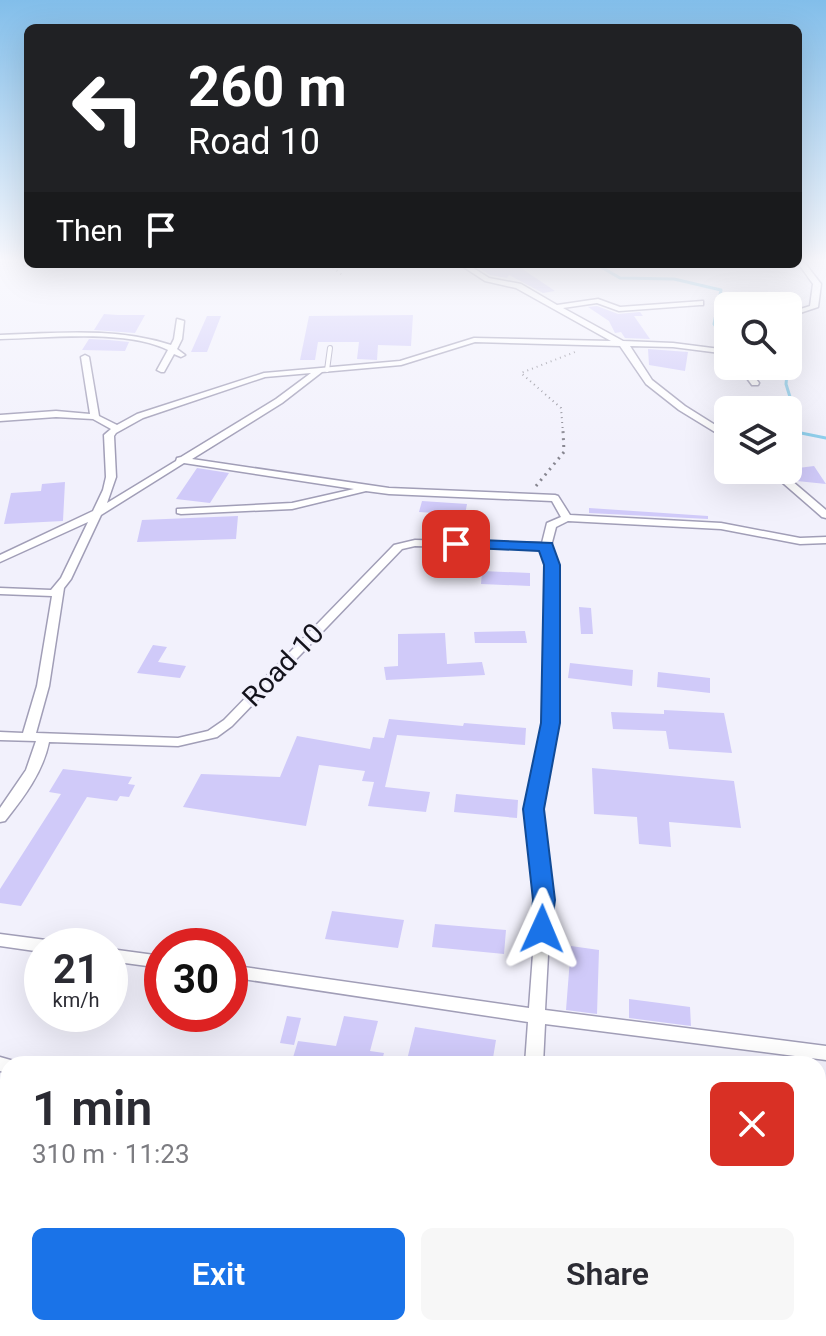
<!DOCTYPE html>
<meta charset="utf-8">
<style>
:root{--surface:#fff;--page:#f7f7f7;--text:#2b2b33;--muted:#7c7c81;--accent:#1a73e8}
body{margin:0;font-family:Roboto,sans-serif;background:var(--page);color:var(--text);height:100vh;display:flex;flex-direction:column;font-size:30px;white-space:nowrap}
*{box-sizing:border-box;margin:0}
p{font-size:26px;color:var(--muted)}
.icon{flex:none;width:44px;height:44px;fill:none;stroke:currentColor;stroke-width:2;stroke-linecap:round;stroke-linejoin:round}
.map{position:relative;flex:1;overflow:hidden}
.sheet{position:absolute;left:0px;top:1056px;width:826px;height:280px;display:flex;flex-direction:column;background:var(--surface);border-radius:24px 24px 0 0;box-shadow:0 8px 32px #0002}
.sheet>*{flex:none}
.hud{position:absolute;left:24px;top:24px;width:778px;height:244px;border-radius:12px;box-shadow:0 8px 32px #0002;background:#202124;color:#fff;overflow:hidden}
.buttons{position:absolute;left:714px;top:292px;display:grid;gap:16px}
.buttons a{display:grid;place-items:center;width:88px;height:88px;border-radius:12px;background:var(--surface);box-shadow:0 8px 32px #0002;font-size:40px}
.speed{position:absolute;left:24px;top:928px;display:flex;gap:16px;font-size:40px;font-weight:700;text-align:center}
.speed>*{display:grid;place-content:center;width:104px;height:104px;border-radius:50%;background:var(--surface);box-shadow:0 8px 32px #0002;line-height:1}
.speed small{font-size:20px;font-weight:400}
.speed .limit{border:12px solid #d22;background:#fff;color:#111}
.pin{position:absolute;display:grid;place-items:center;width:68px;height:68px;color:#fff;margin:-34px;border-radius:16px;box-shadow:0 4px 12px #0006}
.me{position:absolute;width:88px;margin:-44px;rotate:1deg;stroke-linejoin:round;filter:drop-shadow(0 0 6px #0008)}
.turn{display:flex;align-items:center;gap:28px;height:168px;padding:0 32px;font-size:36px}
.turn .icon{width:104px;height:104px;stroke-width:2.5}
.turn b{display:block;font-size:56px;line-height:68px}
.then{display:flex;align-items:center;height:76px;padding:0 32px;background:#0003;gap:16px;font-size:30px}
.round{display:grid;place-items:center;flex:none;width:84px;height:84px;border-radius:12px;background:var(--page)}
.summary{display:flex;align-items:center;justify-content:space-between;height:136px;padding:0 32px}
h1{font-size:48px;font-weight:600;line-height:60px}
.action{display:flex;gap:16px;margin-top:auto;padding:16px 32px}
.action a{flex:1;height:92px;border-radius:12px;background:var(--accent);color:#fff;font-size:32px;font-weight:600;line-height:92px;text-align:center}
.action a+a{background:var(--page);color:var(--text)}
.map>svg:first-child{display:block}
</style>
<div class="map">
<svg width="826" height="1336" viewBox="0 0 826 1336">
<rect width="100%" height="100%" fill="#f2f1fc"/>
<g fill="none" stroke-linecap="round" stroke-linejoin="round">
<!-- stream -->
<path stroke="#89ceed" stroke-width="3" d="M596,264L620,278L674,279L721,290L714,324L728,345
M788,366L786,384L801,433L826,438"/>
</g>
<!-- building -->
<path fill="#d0caf9" d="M473,264H515L555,291L543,293L509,275L507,278L490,275Z
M597,306L618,314L640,312L643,316H634L650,339L625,338L621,332L615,333L609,321L588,307Z
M104,314L118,315H145L135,333L94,330Z
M413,315L411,346L378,345L377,360L357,359L359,342H318L315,360H300L309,316Z
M207,316H221L207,352H191Z
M89,339L109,340L129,342L125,351L82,350Z
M648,349L688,352L685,371L649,365Z
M814,466L826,484L797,481L790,469Z
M197,468L229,473L210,503L176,499Z
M65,482L63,521L4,524L11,493L41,491L42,484Z
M422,501L467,504L465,515L419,512Z
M589,508L708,516V519L589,513Z
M238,516L236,539L137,542L142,520Z
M482,571L530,573V586L481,584Z
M579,607L591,608L593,634H581Z
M525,631L527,643H475L474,632Z
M445,633L447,664L482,662L485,675L386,680L384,667L398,666V634Z
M153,645L167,647L158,662L186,666L180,678L137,673Z
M570,663L633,670L632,686L568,678Z
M658,672L710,678V693L657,687Z
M664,710L724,713L732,753L669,749L666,731L613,729L611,712L664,714Z
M389,719L463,726L464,723L526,728L525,745L397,735L385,787L430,792L426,812L368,806L374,782L362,781L365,771L319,765L306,826L183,807L201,774L280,777L297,736L370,749L373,737L384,738Z
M592,768L734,781L741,828L669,822L671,847L639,844L637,817L594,814Z
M63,769L132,777L128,784L135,785L129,797L120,796L117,801L87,797L21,906L0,903V889L61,794L49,792Z
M456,794L518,800L517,818L454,812Z
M332,911L404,920L398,948L325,939Z
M435,924L506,930L504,954L432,947Z
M571,946L599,950L597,1014L566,1010Z
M629,999L690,1007L691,1026L629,1018Z
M287,1016L301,1018L294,1045L280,1043Z
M344,1016L378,1021L370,1051L384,1053L381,1064H291L298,1041L336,1046Z
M415,1027L496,1040L492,1064H406Z"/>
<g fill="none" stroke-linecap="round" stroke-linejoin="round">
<defs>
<path id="service" d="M327,370L330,348"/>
<path id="minor" d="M24,262H28L30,264L24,265Z
M804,262L821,284L818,307L788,317V313L810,306L813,284L798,263Z
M204,264H210V265L207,267Z
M459,264H467L489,278L521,284L557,305L598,299L620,307L703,301V305H700L619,311L597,303L563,308L623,341L673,343L728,350V354L673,347L630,346L652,380L685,406L728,433V440L679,410L646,384L620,346L475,342L401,365L322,372L282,403L192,459L389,488L555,495L558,496L570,515L721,523L800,538L826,537V543L800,544L721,529L568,521L556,527L551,546L557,565V723L540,809L551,900L545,1010L826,1046V1060L545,1024L543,1064H525L528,1022L230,977V965L529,1008L537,900L526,809L545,723L547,565L542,549L415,546L402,549L232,726L217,737L178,746L49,742C43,772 24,797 5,821L0,822V808L26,770L36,741L0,740V732L23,733L37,686L52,596L0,594V588L51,590L61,578L88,522L0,562V555L93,511L103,490L106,477L104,435L111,429L93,419L56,417L0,421V415L56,411L90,414L81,357L85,355L89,357L99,416L117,425L137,414L264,373L400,361L474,338L611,341L516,288L485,281ZM311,373L276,399L181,457L177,458L176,461L107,503L116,477L114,436L116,433L143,418L265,377ZM184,463L354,489L292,503L177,509V513L181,514L292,509L366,491L389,494L552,501L561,517L547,523L542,543L415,540L394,545L224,720L208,731L178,738L36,733L49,686L64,588L71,579L101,515Z
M177,319L184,321L182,339L177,349L185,355L181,357L174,354L164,372H161L157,370L168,350C127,329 46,338 0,339V335C56,333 117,327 171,345L174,339Z
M738,366H746L759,383L758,385H752Z
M768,470H779L826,510V518L822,517Z
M0,934L46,940L51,942L54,946H42V952L0,946Z
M110,949L162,956V968L110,961Z
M0,1057L14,1061L16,1064H8V1073L0,1071Z
M514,1328H534L533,1336H513Z"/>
</defs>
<!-- service casing -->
<use href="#service" stroke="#a19eb7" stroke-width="6"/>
<!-- minor casing -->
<use href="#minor" stroke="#a19eb7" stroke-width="3"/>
<!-- path-far1 -->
<path stroke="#878690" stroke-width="2" stroke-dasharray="1 4" stroke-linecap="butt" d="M329,264L342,275
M563,433L561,408L521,373L575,352"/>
<!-- path -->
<path stroke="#878690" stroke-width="3" stroke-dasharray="2 5" stroke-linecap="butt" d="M536,486L564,452L563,431"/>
<!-- service -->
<use href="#service" stroke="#fff" stroke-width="4"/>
<!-- minor -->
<use href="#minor" fill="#fff" fill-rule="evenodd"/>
</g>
<!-- sky -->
<linearGradient id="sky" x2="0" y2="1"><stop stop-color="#82beea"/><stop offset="0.58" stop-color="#f9f9fe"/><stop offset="1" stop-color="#f9f9fe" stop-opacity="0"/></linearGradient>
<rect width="826" height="449" fill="url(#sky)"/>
<!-- route -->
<path fill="#1a73e8" stroke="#114b97" stroke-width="2" d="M456,539L552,543L560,565V723L544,809L555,900L550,936H534L530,929L533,900L523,809L541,723L544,565L539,551L450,547L448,544Z"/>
<g text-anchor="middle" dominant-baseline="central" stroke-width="6" stroke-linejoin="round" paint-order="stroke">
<!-- street labels -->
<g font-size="28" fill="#13121b" stroke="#f2f1fc">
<text transform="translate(283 665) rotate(-46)">Road 10</text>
</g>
</g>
</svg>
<div class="buttons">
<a><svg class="icon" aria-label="search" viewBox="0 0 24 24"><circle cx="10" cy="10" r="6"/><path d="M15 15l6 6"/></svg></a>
<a><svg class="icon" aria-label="layers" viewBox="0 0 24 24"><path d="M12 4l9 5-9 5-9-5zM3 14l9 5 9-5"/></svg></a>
</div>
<div class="speed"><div>21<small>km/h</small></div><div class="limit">30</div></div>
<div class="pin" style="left:456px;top:544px;background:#d93025"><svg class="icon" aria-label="arrive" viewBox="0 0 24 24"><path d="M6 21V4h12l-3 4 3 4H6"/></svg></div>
<svg class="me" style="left:542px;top:929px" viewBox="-20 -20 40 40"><path d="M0-17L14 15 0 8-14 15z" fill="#1a73e8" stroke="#fff" stroke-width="4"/></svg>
<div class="hud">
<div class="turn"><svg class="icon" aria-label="left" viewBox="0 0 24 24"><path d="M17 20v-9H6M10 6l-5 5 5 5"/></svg><div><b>260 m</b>Road 10</div></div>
<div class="then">Then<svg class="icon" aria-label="arrive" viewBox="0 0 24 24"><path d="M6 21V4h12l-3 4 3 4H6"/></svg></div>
</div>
<section class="sheet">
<div class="summary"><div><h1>1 min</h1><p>310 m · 11:23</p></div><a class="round" style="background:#d93025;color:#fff"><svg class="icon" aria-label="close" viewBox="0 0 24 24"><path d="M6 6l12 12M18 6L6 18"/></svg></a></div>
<div class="action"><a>Exit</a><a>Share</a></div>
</section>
</div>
